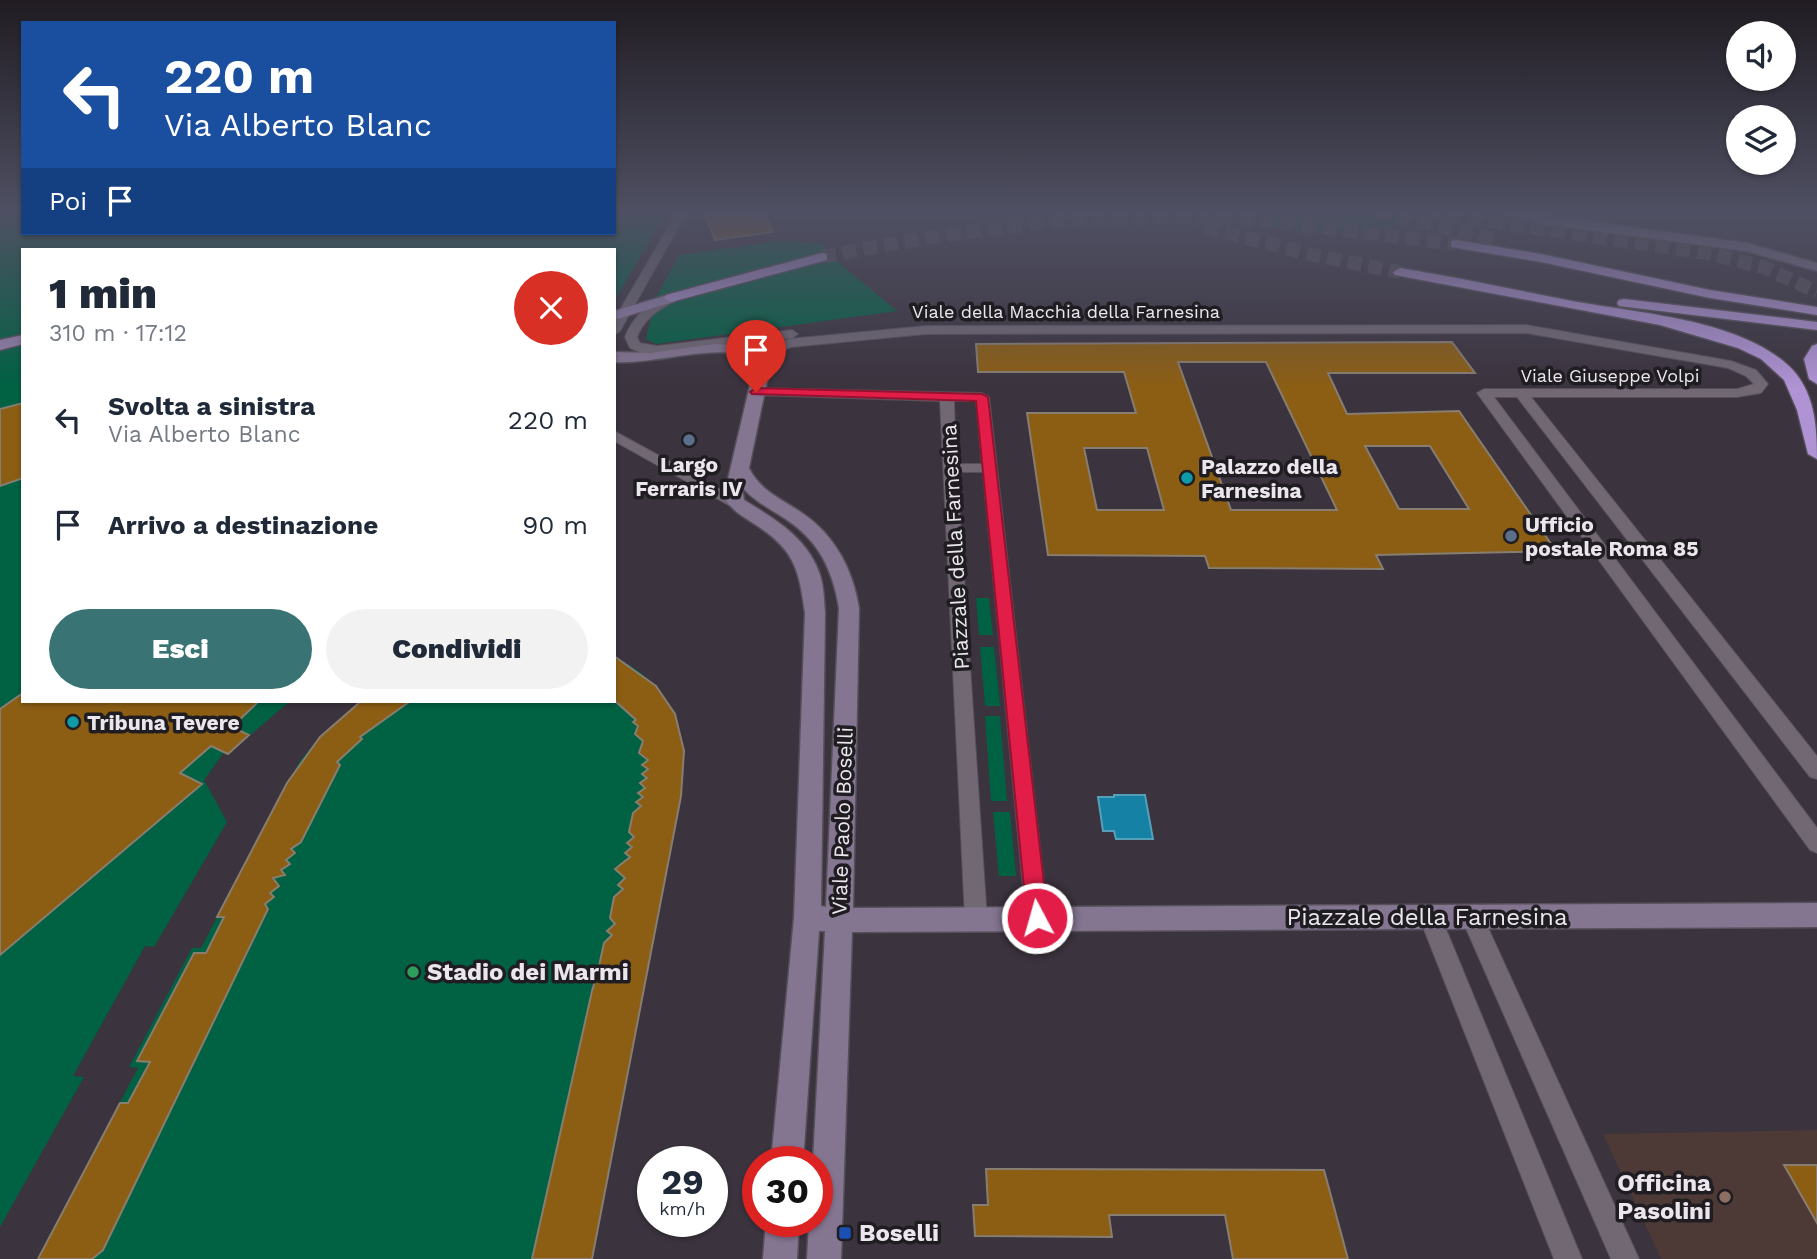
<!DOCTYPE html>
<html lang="it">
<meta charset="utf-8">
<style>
:root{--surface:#fff;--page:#f2f2f3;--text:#1f2937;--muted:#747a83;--accent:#397374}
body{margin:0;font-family:"Work Sans",sans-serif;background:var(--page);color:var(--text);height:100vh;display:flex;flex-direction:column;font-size:26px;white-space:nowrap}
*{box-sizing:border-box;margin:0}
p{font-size:23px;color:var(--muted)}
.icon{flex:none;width:38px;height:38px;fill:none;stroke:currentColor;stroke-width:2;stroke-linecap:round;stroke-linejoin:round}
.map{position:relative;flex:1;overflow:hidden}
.panel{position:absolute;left:21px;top:248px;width:595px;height:455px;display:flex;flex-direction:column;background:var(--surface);border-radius:0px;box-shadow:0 2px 5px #0004}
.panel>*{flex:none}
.guide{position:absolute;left:21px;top:21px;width:595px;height:214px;border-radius:0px;box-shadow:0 2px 5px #0004;background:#1a4fa0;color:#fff;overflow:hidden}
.fabs{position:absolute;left:1726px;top:21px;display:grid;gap:14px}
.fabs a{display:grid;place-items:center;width:70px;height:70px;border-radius:50%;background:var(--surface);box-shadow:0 2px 5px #0004;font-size:35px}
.speed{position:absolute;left:637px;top:1146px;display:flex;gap:14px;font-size:35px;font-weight:700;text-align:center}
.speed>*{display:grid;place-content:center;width:91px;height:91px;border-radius:50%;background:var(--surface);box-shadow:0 2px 5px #0004;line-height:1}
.speed small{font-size:18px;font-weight:400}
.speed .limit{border:10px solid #d22;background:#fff;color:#111}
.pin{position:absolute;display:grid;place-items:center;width:60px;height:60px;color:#fff;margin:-72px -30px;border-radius:50% 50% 50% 0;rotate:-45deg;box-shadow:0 0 7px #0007}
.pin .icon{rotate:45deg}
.me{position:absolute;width:77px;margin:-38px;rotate:354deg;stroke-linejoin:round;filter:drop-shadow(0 0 5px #0008)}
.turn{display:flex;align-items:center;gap:24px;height:147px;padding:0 28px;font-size:32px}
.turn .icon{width:91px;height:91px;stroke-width:2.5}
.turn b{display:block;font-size:49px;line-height:60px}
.then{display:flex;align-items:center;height:66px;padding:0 28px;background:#0003;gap:14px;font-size:26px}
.round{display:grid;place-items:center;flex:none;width:74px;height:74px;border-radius:37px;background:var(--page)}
.headline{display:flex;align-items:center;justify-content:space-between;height:119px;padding:0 28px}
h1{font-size:42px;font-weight:800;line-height:52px}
.primary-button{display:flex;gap:14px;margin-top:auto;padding:14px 28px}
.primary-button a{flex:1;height:80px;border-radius:42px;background:var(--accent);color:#fff;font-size:28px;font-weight:800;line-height:80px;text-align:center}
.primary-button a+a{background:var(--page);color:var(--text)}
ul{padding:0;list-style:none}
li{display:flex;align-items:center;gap:21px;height:105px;padding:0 28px}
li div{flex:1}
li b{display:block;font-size:26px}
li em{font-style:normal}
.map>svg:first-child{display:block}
</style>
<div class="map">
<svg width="1817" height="1259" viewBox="0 0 1817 1259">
<rect width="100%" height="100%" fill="#3b333e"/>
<!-- education -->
<path fill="#4d3936" d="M1817,1130V1259H1661L1603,1134Z"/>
<!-- green -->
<path fill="#006143" d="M0,212H23V233H614V212H667L614,301V250H23V702H289L228,754L224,752L204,780L227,822L154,947L145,946L73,1076L84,1077L0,1227Z
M1230,212H1489L1496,215L1489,220L1441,212L1416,221L1371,230L1292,231L1228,215Z
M781,241L821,243L838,262L897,311L656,344L646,339L656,298L679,255Z
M976,598H989L993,635H979Z
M980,647H994L1000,706H985Z
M614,657C661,678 685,719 684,769L592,1259H38L138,1068L129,1067L192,948H201L300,761L320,737L360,702H614Z
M985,716H1000L1007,801H991Z
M993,812H1010L1016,876H999Z"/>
<!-- water -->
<path fill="#1581a4" stroke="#559fba" stroke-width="2" d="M1114,795H1145L1153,839H1116L1114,831H1103L1098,797H1114Z"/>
<!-- building -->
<path fill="#8c5e14" stroke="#877d71" stroke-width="2" fill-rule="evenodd" d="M704,212H763L773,232L715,240Z
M1452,342L1475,373H1328L1347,414L1459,411L1556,551L1376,555L1383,569L1209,568L1205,556L1048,555L1027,413H1136L1124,372H978L976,344ZM1178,362H1266L1337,510H1231ZM1365,446H1430L1469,509H1399ZM1084,448H1147L1164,510H1097Z
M23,403V478L0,486V409Z
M614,656L656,686L675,714L684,751L681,796L592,1259H532L592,991L596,978L609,976L599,966L604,943L612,935L607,931L615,924L610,918L614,897L623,889L618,885L625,878L615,869L630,857L625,853L632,847L627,843L634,837L629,832L633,813L641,806L636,802L643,797L638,793L645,788L640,783L647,778L642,774L648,769L642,765L648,760L639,753L643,741L635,734L638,726L633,722L636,720L614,700Z
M23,693V702H258L232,727L249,735L228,754L211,746L180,773L202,784L0,955V709Z
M360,702H409L360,737L362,739L337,762L340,765L301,842L291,849L295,853L286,860L290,864L281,870L285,875L273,878L279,886L270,893L274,897L265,904L268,909L103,1250L92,1259H38L120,1103H128L150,1062L137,1061L194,953H206L224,917H217L287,783L320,737Z
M1784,1165H1817V1223Z
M986,1169L1324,1170L1348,1259H1233L1225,1215H1109L1112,1237L975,1236L973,1205H988Z"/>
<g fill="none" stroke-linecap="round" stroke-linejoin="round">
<!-- highway-tunnel -->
<path stroke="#554e58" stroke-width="14" stroke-dasharray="14 7" stroke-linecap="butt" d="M1377,212L1495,239
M1427,212L1712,254L1763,267L1817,292
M1205,227L1308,254L1400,272
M822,257C953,231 1084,212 1218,218C1298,222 1377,235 1456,244"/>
<defs>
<path id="street" d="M677,212H687L620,331L614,335V320Z
M671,294L675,295V301C658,310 645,318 637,337L640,343L657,346L792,330L798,334L792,338L657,354H644L630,348L625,337C633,316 650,301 671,294Z
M1526,325L1731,361L1756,370L1768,384L1761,393L1737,397H1531L1817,756V779L1810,777L1517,397H1494L1817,828V853L1810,850L1477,393L1484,389H1737L1754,384L1746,376L1728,368L1526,333L926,334L791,347C781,350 773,359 764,361L758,357L769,345L789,339L926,326Z
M756,388L982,393L989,397L1048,918L1045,925L1037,928L1029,925L1026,918L983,472H957L987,919L984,926L976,929L968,926L965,919L940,401L751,395L749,392ZM954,401H976L982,464H956Z
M614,431L742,501L745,504L742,507H732L614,441Z
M1430,907L1438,910L1441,917L1582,1259H1554L1419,917L1422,910Z
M1472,907L1480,910L1639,1259H1611L1461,917L1464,910Z"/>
<path id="secondary" d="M1501,212H1522L1747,243L1817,263V271L1746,251L1543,224Z
M715,344L751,346L772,357L749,468C760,491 782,499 802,513C835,535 853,570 859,608L853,908L1817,903V927L852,932L841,1259H807L809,1222H817V1162H813L825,931H819L803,1162H771L794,918L805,613C799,570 795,550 756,525C743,516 731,511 724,496L756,359C719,341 656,365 614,362V352L651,353ZM742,487C755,502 771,509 787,520C819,541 833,571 839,608L826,907L821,906L825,613C824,601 824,587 820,575C808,538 775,519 744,500Z
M766,1222H799L797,1259H763Z"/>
<path id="primary" d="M671,294L676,295V301L614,320V311Z
M23,335V344L0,350V340Z"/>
<path id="highway" d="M1456,240L1541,254L1710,290L1817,307V315L1710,298L1541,262L1451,247V241Z
M822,253L827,254V260L671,302L664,298L666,295Z
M1400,268C1456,277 1511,289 1567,300C1634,313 1737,318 1789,366C1815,391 1817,426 1817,459L1808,454L1797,410L1784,380L1761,359L1738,348L1660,325L1395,275L1393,272Z
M1624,299L1817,322V330L1619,306L1617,303L1619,300Z
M1817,344V384L1809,379L1804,359L1812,346Z"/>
</defs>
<!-- street casing -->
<use href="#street" stroke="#565059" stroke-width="2"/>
<!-- secondary casing -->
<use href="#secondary" stroke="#565059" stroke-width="3"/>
<!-- primary casing -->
<use href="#primary" stroke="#565059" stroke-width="3"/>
<!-- highway casing -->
<use href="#highway" stroke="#565059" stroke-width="3"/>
<!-- street -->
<use href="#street" fill="#716874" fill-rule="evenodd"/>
<!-- secondary -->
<use href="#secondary" fill="#847591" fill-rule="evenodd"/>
<!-- primary -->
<use href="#primary" fill="#9682ae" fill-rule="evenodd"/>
<!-- highway -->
<use href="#highway" fill="#af93d4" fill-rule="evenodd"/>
</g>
<!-- sky -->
<linearGradient id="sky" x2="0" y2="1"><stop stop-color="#201c22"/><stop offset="0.55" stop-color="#4f5063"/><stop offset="1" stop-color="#4f5063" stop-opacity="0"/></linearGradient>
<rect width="1817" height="388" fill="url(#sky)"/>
<!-- route -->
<path fill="#e11d48" stroke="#92132f" stroke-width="2" d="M756,388L982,394L988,397L1048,918L1045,925L1037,928L1030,925L1027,918L976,401L752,394L750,392Z"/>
<!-- markers -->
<g fill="#5c6f8a" stroke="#201d22" stroke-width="2.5">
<circle cx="689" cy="440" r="7"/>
<circle cx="1511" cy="536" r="7"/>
</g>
<g fill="#0f9aa8" stroke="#201d22" stroke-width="2.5">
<circle cx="1187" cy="478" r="7"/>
<circle cx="73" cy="722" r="7"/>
</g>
<circle fill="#2e9e5b" stroke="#201d22" stroke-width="2.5" cx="413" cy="972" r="7"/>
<circle fill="#8d6e63" stroke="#201d22" stroke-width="2.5" cx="1725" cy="1197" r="7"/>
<rect fill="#1a4fb4" stroke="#201d22" stroke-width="2.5" x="838" y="1226" width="14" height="14" rx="3.5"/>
<g text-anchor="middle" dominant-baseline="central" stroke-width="7" stroke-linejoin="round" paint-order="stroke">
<!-- far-street labels -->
<g font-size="18" fill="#ebe6ed" stroke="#201d22">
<text x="1066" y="311">Viale della Macchia della Farnesina</text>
<text x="1610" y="375">Viale Giuseppe Volpi</text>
</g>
<!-- poi labels -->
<g font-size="21" font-weight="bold" fill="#ebe6ed" stroke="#201d22" text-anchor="start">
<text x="689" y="464" text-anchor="middle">Largo<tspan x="689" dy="24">Ferraris IV</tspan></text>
<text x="1201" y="466">Palazzo della<tspan x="1201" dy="24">Farnesina</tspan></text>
<text x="1525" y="524">Ufficio<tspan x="1525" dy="24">postale Roma 85</tspan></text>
<text x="87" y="722">Tribuna Tevere</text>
</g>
<!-- street labels -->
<g font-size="21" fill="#ebe6ed" stroke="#201d22">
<text transform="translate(955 547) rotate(-93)">Piazzale della Farnesina</text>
<text transform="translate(842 821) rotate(-88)">Viale Paolo Boselli</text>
</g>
<!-- near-street labels -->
<g font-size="24" fill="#ebe6ed" stroke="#201d22">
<text x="1427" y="917">Piazzale della Farnesina</text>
</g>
<!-- near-poi labels -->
<g font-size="24" font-weight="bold" fill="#ebe6ed" stroke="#201d22" text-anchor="start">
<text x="427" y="972">Stadio dei Marmi</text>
<text x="1711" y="1183" text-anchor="end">Officina<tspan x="1711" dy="28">Pasolini</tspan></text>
<text x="859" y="1233">Boselli</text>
</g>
</g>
</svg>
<div class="fabs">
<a><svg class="icon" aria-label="sound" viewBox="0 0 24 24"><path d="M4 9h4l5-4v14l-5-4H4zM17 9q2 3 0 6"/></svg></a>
<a><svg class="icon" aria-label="layers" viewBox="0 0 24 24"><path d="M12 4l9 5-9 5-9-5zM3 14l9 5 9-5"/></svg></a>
</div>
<div class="speed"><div>29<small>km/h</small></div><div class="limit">30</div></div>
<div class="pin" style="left:756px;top:392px;background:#d93025"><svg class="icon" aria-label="arrive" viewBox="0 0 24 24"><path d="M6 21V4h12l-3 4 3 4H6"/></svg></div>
<svg class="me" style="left:1037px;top:918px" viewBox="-20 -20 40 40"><circle r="17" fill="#e11d48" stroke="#fff" stroke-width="3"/><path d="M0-11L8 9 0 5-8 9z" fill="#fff"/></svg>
<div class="guide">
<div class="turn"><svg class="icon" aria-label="left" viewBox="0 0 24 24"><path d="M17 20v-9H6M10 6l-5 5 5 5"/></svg><div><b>220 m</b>Via Alberto Blanc</div></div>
<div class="then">Poi<svg class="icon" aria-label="arrive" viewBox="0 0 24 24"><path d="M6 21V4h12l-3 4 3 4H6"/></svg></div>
</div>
<section class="panel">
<div class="headline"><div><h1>1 min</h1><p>310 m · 17:12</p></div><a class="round" style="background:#d93025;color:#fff"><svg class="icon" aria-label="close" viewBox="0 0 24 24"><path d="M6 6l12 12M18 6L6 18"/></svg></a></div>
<ul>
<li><svg class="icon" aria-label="left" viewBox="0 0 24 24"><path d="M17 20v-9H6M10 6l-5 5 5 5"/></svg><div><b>Svolta a sinistra</b><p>Via Alberto Blanc</p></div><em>220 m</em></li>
<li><svg class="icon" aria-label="arrive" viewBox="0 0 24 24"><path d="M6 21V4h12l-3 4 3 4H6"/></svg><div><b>Arrivo a destinazione</b></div><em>90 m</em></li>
</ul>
<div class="primary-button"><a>Esci</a><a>Condividi</a></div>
</section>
</div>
